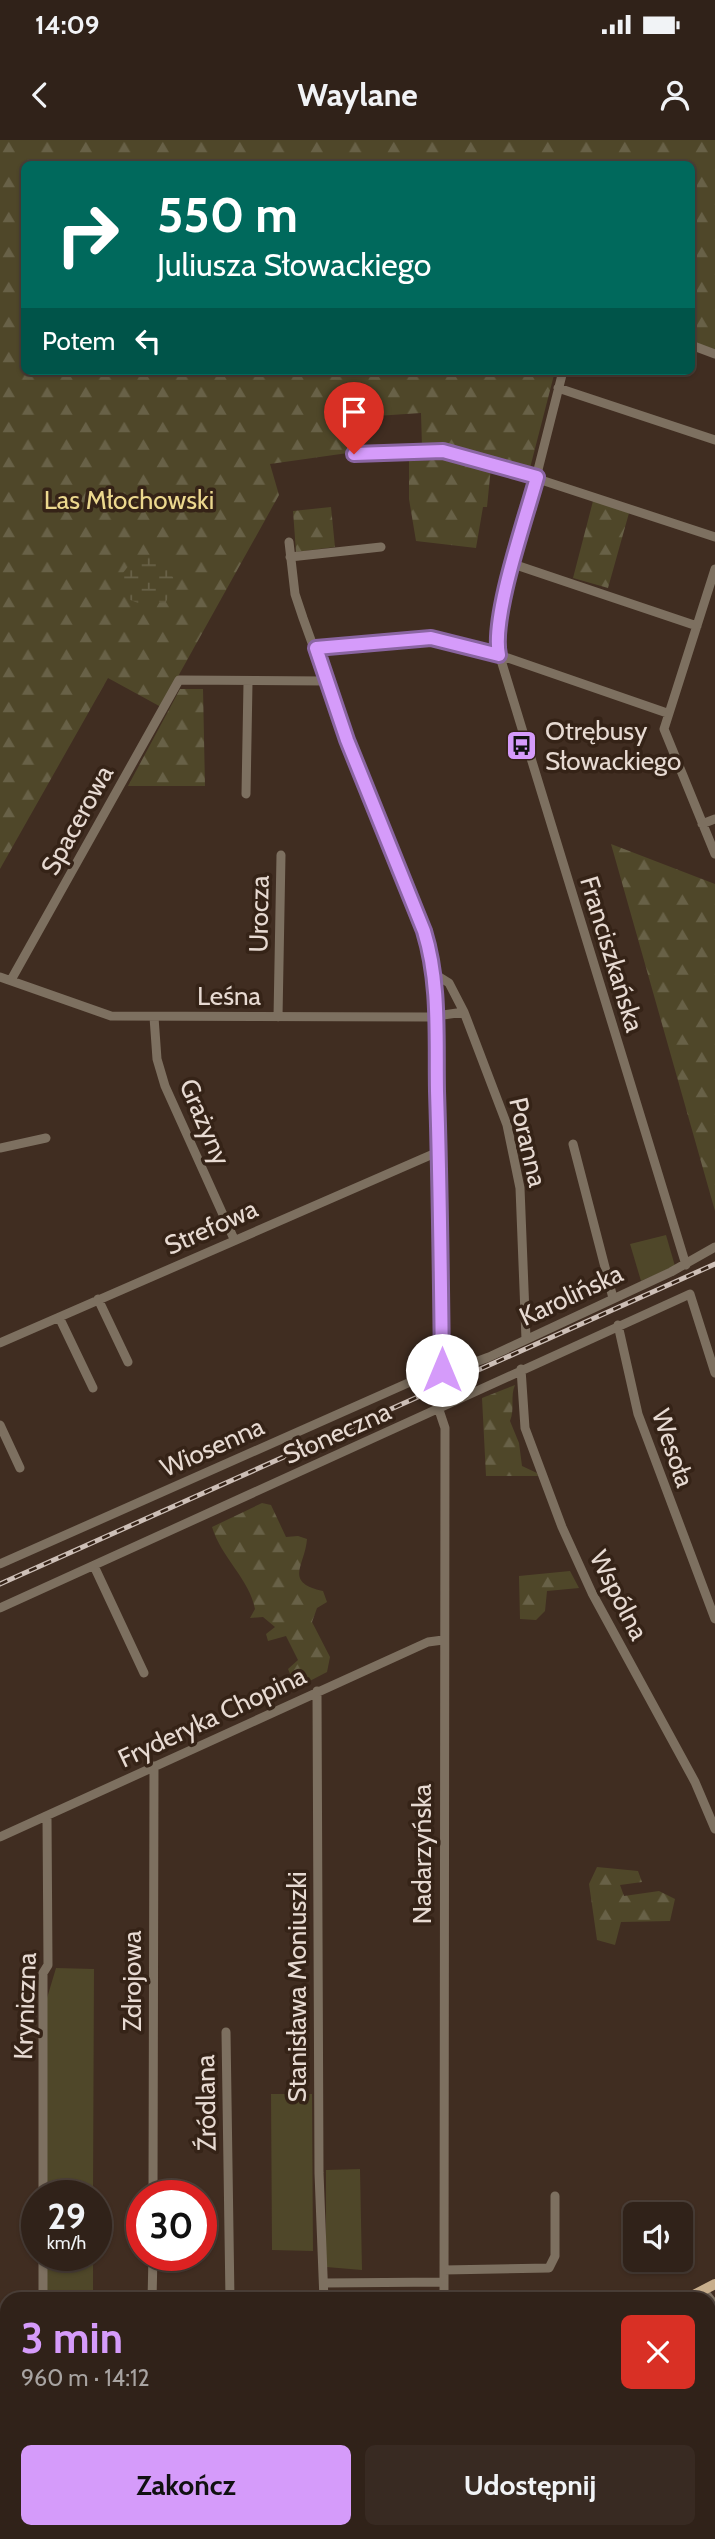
<!DOCTYPE html>
<html lang="pl">
<meta charset="utf-8">
<style>
:root{--surface:#302219;--page:#382a22;--text:#f1f3f6;--muted:#a8a4a2;--line:#4b3f38;--accent:#d59bfa}
body{margin:0;font-family:Cabin,sans-serif;background:var(--page);color:var(--text);height:100vh;display:flex;flex-direction:column;font-size:26px;white-space:nowrap}
*{box-sizing:border-box;margin:0}
p{font-size:23px;color:var(--muted)}
.icon{flex:none;width:38px;height:38px;fill:none;stroke:currentColor;stroke-width:2;stroke-linecap:round;stroke-linejoin:round}
.map{position:relative;flex:1;overflow:hidden}
.drawer{position:absolute;left:0px;top:2152px;width:716px;height:247px;display:flex;flex-direction:column;background:var(--surface);border-radius:21px 21px 0 0;box-shadow:0 2px 5px #0004,0 0 0 2px var(--line)}
.drawer>*{flex:none}
.banner{position:absolute;left:21px;top:21px;width:674px;height:214px;border-radius:10px;box-shadow:0 2px 5px #0004,0 0 0 2px var(--line);background:#00695c;color:#fff;overflow:hidden}
.tools{position:absolute;left:623px;top:2062px;display:grid;gap:14px}
.tools a{display:grid;place-items:center;width:70px;height:70px;border-radius:10px;background:var(--surface);box-shadow:0 2px 5px #0004,0 0 0 2px var(--line);font-size:35px}
.speed{position:absolute;left:21px;top:2040px;display:flex;gap:14px;font-size:35px;font-weight:700;text-align:center}
.speed>*{display:grid;place-content:center;width:91px;height:91px;border-radius:50%;background:var(--surface);box-shadow:0 2px 5px #0004,0 0 0 2px var(--line);line-height:1}
.speed small{font-size:18px;font-weight:400}
.speed .limit{border:10px solid #d22;background:#fff;color:#111}
.pin{position:absolute;display:grid;place-items:center;width:60px;height:60px;color:#fff;margin:-72px -30px;border-radius:50% 50% 50% 0;rotate:-45deg;box-shadow:0 0 7px #0007}
.pin .icon{rotate:45deg}
.me{position:absolute;width:77px;margin:-38px;rotate:0deg;stroke-linejoin:round;filter:drop-shadow(0 0 5px #0008)}
.turn{display:flex;align-items:center;gap:24px;height:147px;padding:0 21px;font-size:32px}
.turn .icon{width:91px;height:91px;stroke-width:2.5}
.turn b{display:block;font-size:49px;line-height:60px}
.then{display:flex;align-items:center;height:66px;padding:0 21px;background:#0003;gap:14px;font-size:26px}
.round{display:grid;place-items:center;flex:none;width:74px;height:74px;border-radius:10px;background:var(--page)}
.headline{display:flex;align-items:center;justify-content:space-between;height:119px;padding:0 21px}
h1{font-size:42px;font-weight:700;line-height:52px;color:var(--accent)}
.action{display:flex;gap:14px;margin-top:auto;padding:14px 21px}
.action a{flex:1;height:80px;border-radius:10px;background:var(--accent);color:#111;font-size:28px;font-weight:700;line-height:80px;text-align:center}
.action a+a{background:var(--page);color:var(--text)}
.status{display:flex;justify-content:space-between;align-items:center;height:49px;padding:0 35px;background:var(--surface);direction:ltr}
.status svg{height:19px;fill:currentColor}
header{display:flex;justify-content:space-between;align-items:center;height:91px;padding:0 21px;background:var(--surface);font-size:32px;font-weight:700}
.map>svg:first-child{display:block}
</style>
<div class="status"><b>14:09</b><svg viewBox="0 0 49 12"><path d="M0 12V9h3v3zM5 12V6h3v6zM10 12V3h3v9zM15 12V0h3v12zM26 1h20v11H26zM47 4h2v5h-2z"/></svg></div>
<header><svg class="icon" aria-label="back" viewBox="0 0 24 24"><path d="M15 5l-7 7 7 7"/></svg>Waylane<svg class="icon" aria-label="person" viewBox="0 0 24 24"><circle cx="12" cy="8" r="4"/><path d="M4 21q1-7 8-7t8 7"/></svg></header>
<div class="map">
<svg width="715" height="2399" viewBox="0 0 715 2399">
<defs>
<pattern id="forest-firs" width="22" height="20" patternUnits="userSpaceOnUse" patternTransform="scale(1.75)"><rect width="22" height="20" fill="#4f4729"/><path d="M5 1l3.5 6h-7zM16 11l3.5 6h-7z" fill="#686147"/></pattern>
<pattern id="wetland-marsh" width="20" height="14" patternUnits="userSpaceOnUse" patternTransform="scale(1.75)"><rect width="20" height="14" fill="#4f4729"/><path d="M1 5h8M5 5V1M11 12h8M15 12V8" fill="none" stroke="#686147"/></pattern>
</defs>
<rect width="100%" height="100%" fill="#402d21"/>
<!-- grass -->
<path fill="#4f4729" d="M666,1095L675,1126L641,1141L630,1104Z
M56,1828L94,1829L93,2056H47V1858Z
M271,1954H312L313,2111L272,2110Z
M360,2029L362,2130L326,2127V2030Z
M47,2116H93V2159L47,2160Z"/>
<!-- forest -->
<path fill="url(#forest-firs)" d="M0,0H715V210L691,201V24H24V231H555L530,328C493,315 461,308 422,307L421,273L361,277L362,311L270,324L279,355L161,567L108,538L0,729Z
M409,318L454,320L491,327L487,367H483L476,408L416,401L409,359Z
M593,361L629,373L608,448L573,438Z
M331,367L335,407L296,412L293,371Z
M180,549H203L205,646H128Z
M611,704L715,744V1071Z
M515,1245C510,1256 515,1269 510,1281L519,1303L522,1326L537,1333L538,1336H486L482,1258Z
M262,1363L271,1365L286,1397L298,1396L307,1399C305,1426 283,1442 323,1451L327,1462L317,1468L312,1482L330,1517L327,1532L302,1545L294,1543L288,1529L298,1520L286,1496L268,1501L266,1494L275,1487L263,1477L250,1478L255,1469C250,1440 221,1417 212,1387Z
M570,1431L579,1448L547,1451L545,1471L536,1480L520,1479L519,1436Z
M597,1727L638,1731L642,1742L620,1745L624,1756L659,1751L675,1759L670,1781L621,1782L615,1805L597,1800L589,1744Z"/>
<!-- wetland -->
<path fill="url(#wetland-marsh)" d="M153,416L163,420L175,441L166,462L143,465L128,459L119,438L133,420Z"/>
<g fill="none" stroke-linecap="round" stroke-linejoin="round">
<!-- minor -->
<path stroke="#7d7060" stroke-width="9" d="M691,205L715,214
M563,231L503,468L497,507L686,1125
M558,248L715,300
M354,314L444,311L468,316L715,397
M289,402L295,454L303,478L347,600L424,791C440,843 436,897 437,951C440,1044 441,1137 442,1230
M290,417L381,407
M513,424L697,486
M715,429L664,589L715,714
M315,508L407,498L436,499L499,515L667,573
M246,654L248,543
M702,684L715,679
M433,833L449,843L464,872L507,985L520,1048L526,1199
M0,837L111,876L429,877L464,872
M11,840L179,540L326,541
M154,877L157,919L165,946L234,1099
M278,877L281,715
M573,1004L613,1158
M0,1008L46,998
M98,1159L128,1222
M59,1177L93,1248
M618,1185L638,1274L715,1479
M0,1203L440,1011
M521,1229L525,1288L562,1387L592,1453L695,1642L715,1689
M439,1270L445,1288L444,2160
M0,1285L20,1328
M0,1424L408,1243C435,1232 462,1228 489,1217L671,1132L715,1107
M94,1426L144,1533
M0,1468L690,1154L715,1233
M317,1551L319,2033L324,2160
M0,1697L428,1502L443,1500
M226,1892L230,2160
M43,2056V1833L48,1825L47,1677
M153,2056L154,1626
M444,2130L549,2128L555,2116V2056
M325,2143L444,2142
M703,2150L715,2165
M43,2160V2116
M152,2160L153,2116
M709,2172L715,2182
M709,2372H715
M43,2392V2399
M154,2392V2399
M229,2399V2392
M461,2399L466,2392"/>
<!-- major -->
<path stroke="#c8ae8c" stroke-width="10" d="M684,2160L715,2144
M305,2399L311,2392"/>
<defs>
<path id="rail" d="M0,1444L715,1124"/>
</defs>
<!-- rail casing -->
<use href="#rail" stroke="#cdbfb7" stroke-width="5"/>
<!-- rail -->
<use href="#rail" stroke="#352317" stroke-width="2.5" stroke-dasharray="8" stroke-linecap="butt"/>
</g>
<g fill="none" stroke-linecap="round" stroke-linejoin="round">
<defs>
<path id="route" d="M354,314L443,311L537,337C526,378 491,477 499,515L431,498L316,508L347,600L424,791C440,843 436,897 437,951C440,1044 441,1137 442,1230"/>
</defs>
<!-- route casing -->
<use href="#route" stroke="#8a65a2" stroke-width="18"/>
<!-- route -->
<use href="#route" stroke="#d59bfa" stroke-width="12"/>
</g>
<!-- icons -->
<defs>
<symbol id="bus-square" viewBox="-11 -11 22 22"><rect x="-9" y="-9" width="18" height="18" rx="4" fill="#d59bfa" stroke="#352317"/><path d="M-5-6H5V4H4V6H2V4H-2V6H-4V4H-5ZM-3.5-4V0h7V-4ZM-3.5 1.2v1.5H-2V1.2ZM2 1.2v1.5H3.5V1.2Z" fill="#111"/></symbol>
</defs>
<g fill-rule="evenodd">
<use href="#bus-square" x="504" y="588" width="35" height="35"/>
</g>
<g text-anchor="middle" dominant-baseline="central" stroke-width="7" stroke-linejoin="round" paint-order="stroke">
<!-- park labels -->
<g font-size="26" fill="#ecd88e" stroke="#352317">
<text x="129" y="360">Las Młochowski</text>
</g>
<!-- poi labels -->
<g font-size="26" fill="#e7dad2" stroke="#352317" text-anchor="start">
<text x="545" y="591">Otrębusy<tspan x="545" dy="30">Słowackiego</tspan></text>
</g>
<!-- street labels -->
<g font-size="26" fill="#e7dad2" stroke="#352317">
<text transform="translate(77 680) rotate(-61)">Spacerowa</text>
<text transform="translate(259 774) rotate(-89)">Urocza</text>
<text transform="translate(612 814) rotate(73)">Franciszkańska</text>
<text x="229" y="856">Leśna</text>
<text transform="translate(205 982) rotate(67)">Grażyny</text>
<text transform="translate(528 1002) rotate(77)">Poranna</text>
<text transform="translate(211 1087) rotate(-24)">Strefowa</text>
<text transform="translate(571 1155) rotate(-25)">Karolińska</text>
<text transform="translate(337 1293) rotate(-24)">Słoneczna</text>
<text transform="translate(212 1307) rotate(-24)">Wiosenna</text>
<text transform="translate(673 1308) rotate(71)">Wesoła</text>
<text transform="translate(619 1455) rotate(63)">Wspólna</text>
<text transform="translate(212 1577) rotate(-25)">Fryderyka Chopina</text>
<text transform="translate(422 1714) rotate(-90)">Nadarzyńska</text>
<text transform="translate(132 1841) rotate(-90)">Zdrojowa</text>
<text transform="translate(297 1847) rotate(-90)">Stanisława Moniuszki</text>
<text transform="translate(25 1866) rotate(-88)">Kryniczna</text>
<text transform="translate(206 1963) rotate(-91)">Źródlana</text>
</g>
</g>
</svg>
<div class="tools">
<a><svg class="icon" aria-label="sound" viewBox="0 0 24 24"><path d="M4 9h4l5-4v14l-5-4H4zM17 9q2 3 0 6"/></svg></a>
</div>
<div class="speed"><div>29<small>km/h</small></div><div class="limit">30</div></div>
<div class="pin" style="left:354px;top:314px;background:#d93025"><svg class="icon" aria-label="arrive" viewBox="0 0 24 24"><path d="M6 21V4h12l-3 4 3 4H6"/></svg></div>
<svg class="me" style="left:442px;top:1230px" viewBox="-20 -20 40 40"><circle r="19" fill="#fff"/><path d="M0-13L10 11 0 6-10 11z" fill="#d59bfa"/></svg>
<div class="banner">
<div class="turn"><svg class="icon" aria-label="right" viewBox="0 0 24 24"><path d="M7 20v-9h11M14 6l5 5-5 5"/></svg><div><b>550 m</b>Juliusza Słowackiego</div></div>
<div class="then">Potem<svg class="icon" aria-label="left" viewBox="0 0 24 24"><path d="M17 20v-9H6M10 6l-5 5 5 5"/></svg></div>
</div>
<section class="drawer">
<div class="headline"><div><h1>3 min</h1><p>960 m · 14:12</p></div><a class="round" style="background:#d93025;color:#fff"><svg class="icon" aria-label="close" viewBox="0 0 24 24"><path d="M6 6l12 12M18 6L6 18"/></svg></a></div>
<div class="action"><a>Zakończ</a><a>Udostępnij</a></div>
</section>
</div>
